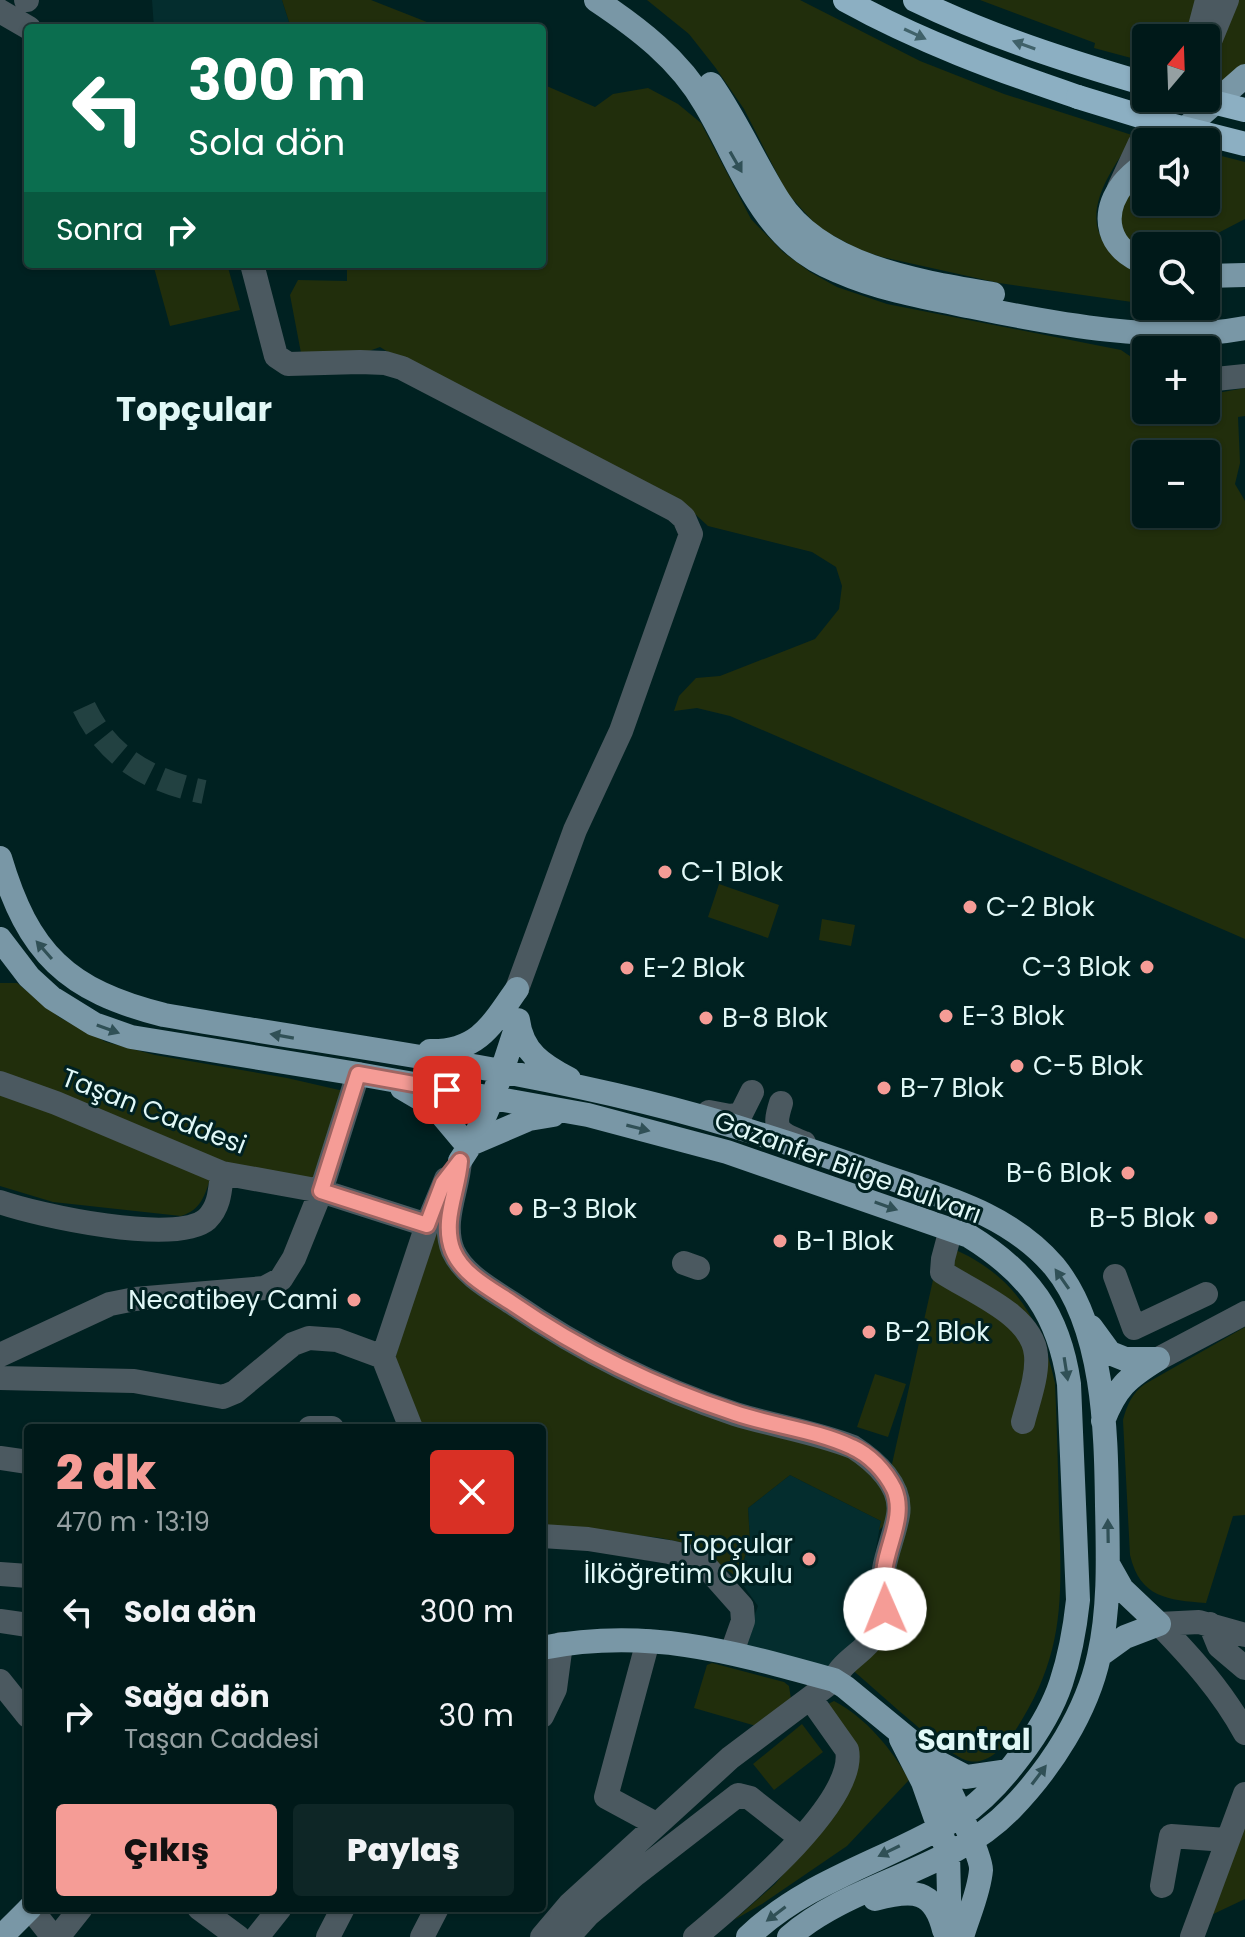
<!DOCTYPE html>
<html lang="tr">
<meta charset="utf-8">
<style>
:root{--surface:#001919;--page:#0e2626;--text:#f1f3f6;--muted:#95a0a2;--line:#223838;--accent:#f59c96}
body{margin:0;font-family:Poppins,sans-serif;background:var(--page);color:var(--text);height:100vh;display:flex;flex-direction:column;font-size:30px;white-space:nowrap}
*{box-sizing:border-box;margin:0}
p{font-size:26px;color:var(--muted)}
.icon{flex:none;width:44px;height:44px;fill:none;stroke:currentColor;stroke-width:2;stroke-linecap:round;stroke-linejoin:round}
.map{position:relative;flex:1;overflow:hidden}
.drawer{position:absolute;left:24px;top:1424px;width:522px;height:488px;display:flex;flex-direction:column;background:var(--surface);border-radius:8px;box-shadow:0 2px 6px #0004,0 0 0 2px var(--line)}
.drawer>*{flex:none}
.guide{position:absolute;left:24px;top:24px;width:522px;height:244px;border-radius:8px;box-shadow:0 2px 6px #0004,0 0 0 2px var(--line);background:#0b6e4f;color:#fff;overflow:hidden}
.needle{width:52px;rotate:19deg}
.tools{position:absolute;left:1132px;top:24px;display:grid;gap:16px}
.tools a{display:grid;place-items:center;width:88px;height:88px;border-radius:8px;background:var(--surface);box-shadow:0 2px 6px #0004,0 0 0 2px var(--line);font-size:40px}
.pin{position:absolute;display:grid;place-items:center;width:68px;height:68px;color:#fff;margin:-34px;border-radius:16px;box-shadow:0 4px 12px #0006}
.me{position:absolute;width:88px;margin:-44px;rotate:359deg;stroke-linejoin:round;filter:drop-shadow(0 0 6px #0008)}
.turn{display:flex;align-items:center;gap:28px;height:168px;padding:0 32px;font-size:36px}
.turn .icon{width:104px;height:104px;stroke-width:2.5}
.turn b{display:block;font-size:56px;line-height:68px}
.then{display:flex;align-items:center;height:76px;padding:0 32px;background:#0003;gap:16px;font-size:30px}
.round{display:grid;place-items:center;flex:none;width:84px;height:84px;border-radius:8px;background:var(--page)}
.headline{display:flex;align-items:center;justify-content:space-between;height:136px;padding:0 32px}
h1{font-size:48px;font-weight:800;line-height:60px;color:var(--accent)}
.button{display:flex;gap:16px;margin-top:auto;padding:16px 32px}
.button a{flex:1;height:92px;border-radius:8px;background:var(--accent);color:#111;font-size:32px;font-weight:800;line-height:92px;text-align:center}
.button a+a{background:var(--page);color:var(--text)}
ul{padding:0;list-style:none}
li{display:flex;align-items:center;gap:24px;height:104px;padding:0 32px}
li div{flex:1}
li b{display:block;font-size:30px}
li em{font-style:normal}
.map>svg:first-child{display:block}
</style>
<div class="map">
<svg width="1245" height="1937" viewBox="0 0 1245 1937">
<rect width="100%" height="100%" fill="#002121"/>
<!-- built -->
<path fill="#042d2e" d="M152,0H282L291,28H154Z
M790,1475L881,1521L871,1575L878,1607L866,1636L825,1670L744,1645L758,1606L738,1578L750,1541L748,1508Z"/>
<!-- green -->
<path fill="#212e0c" fill-rule="evenodd" d="M282,0H371L442,28H291Z
M647,0H800L920,61L1004,94L1135,136C1115,164 1078,212 1107,246C1115,256 1134,262 1146,267V304L999,283L882,257L860,250L819,228L787,193L744,109L715,67L689,34Z
M980,0H1245V85L1206,77V38H1146V62L1094,48L1095,43Z
M542,84L595,107L613,94L648,88L678,104L701,123L751,219L783,252L810,272L837,287L887,304L1121,350L1146,367V410H1206V395L1245,388V416L1238,417L1240,463L1235,484L1245,501V939L730,716L697,708L674,711L679,696L696,678L720,676L815,639L839,609L842,586L836,567L812,552L708,526L683,503L511,430L380,347L358,355L301,353L290,295L298,280L347,281V264H542ZM1146,454H1206V514H1146Z
M1206,152L1245,162V219L1193,246H1146V251L1121,238L1115,207L1146,171V202H1206Z
M153,264H227L240,310L170,326Z
M719,884L779,905L768,938L708,917Z
M822,919L855,925L851,946L819,940Z
M0,983H17L59,1017L106,1042L155,1055L287,1078L348,1092L319,1180L244,1174L0,1073Z
M0,1088L211,1176C205,1195 201,1210 181,1216L53,1202L0,1186Z
M439,1208C435,1266 450,1266 491,1302L857,1458L885,1489L888,1522L879,1530L881,1521L790,1475L748,1508L750,1541L738,1578L693,1545L661,1538L542,1524V1428H421L395,1359Z
M941,1244C1009,1269 1040,1314 1055,1383C1057,1426 1058,1469 1059,1512C1062,1601 1065,1656 1013,1734C1003,1748 987,1765 969,1761C947,1757 871,1685 849,1667L876,1646L892,1464Z
M1245,1327V1515L1233,1516L1206,1603C1168,1600 1140,1598 1130,1555L1123,1420C1127,1405 1132,1393 1145,1384Z
M875,1374L906,1384L888,1437L857,1427Z
M712,1663L784,1682L789,1686L791,1699L763,1728L694,1708L707,1665Z
M834,1701C865,1717 892,1749 909,1780L847,1846L762,1904L734,1920L775,1884L803,1851L854,1777L858,1752L828,1704Z
M802,1724L823,1752L774,1790L753,1764Z
M1245,1822V1899L1207,1917Z"/>
<g fill="none" stroke-linecap="round" stroke-linejoin="round">
<!-- minor-tunnel -->
<path stroke="#224141" stroke-width="24" stroke-dasharray="24 12" stroke-linecap="butt" d="M84,707C108,758 151,781 204,792"/>
<!-- minor -->
<path stroke="#4b5960" stroke-width="24" d="M26,0H27
M0,11L29,28
M1197,38L1207,0
M1206,51L1227,0
M1119,188L1139,145L1167,98
M252,264L276,356L288,364L360,362L385,363L402,368L675,510L684,518L691,534L621,731L575,830L517,989
M1142,332L1154,350
M1206,380L1245,376
M0,1083L56,1103L222,1173L321,1191L427,1225
M781,1103C772,1131 779,1133 804,1143
M709,1112L730,1116L741,1114L752,1092
M460,1161C458,1191 441,1221 453,1251C464,1275 491,1289 512,1303C580,1350 656,1388 735,1414C774,1426 815,1432 853,1447C875,1461 903,1486 898,1515C895,1533 887,1551 884,1569C881,1592 888,1614 875,1635C864,1653 843,1660 834,1680L730,1758L570,1904L542,1937
M0,1202C37,1215 177,1246 207,1219C220,1206 220,1190 222,1173
M951,1229L943,1259L942,1272C972,1292 1033,1315 1036,1355C1038,1376 1028,1402 1023,1422
M684,1263L698,1268
M1115,1276L1134,1328L1206,1294
M0,1355L110,1304L135,1299L264,1288L281,1279L294,1258L321,1191L358,1074
M1158,1359L1245,1313
M0,1378L134,1381L223,1397L235,1392L293,1344L309,1338L337,1340L383,1357
M310,1428H332
M411,1428L383,1357L427,1225L446,1179
M0,1458L28,1462
M542,1536L588,1539L669,1552L691,1557L703,1563L742,1607L743,1621L732,1652
M0,1574L28,1576
M0,1621L28,1625
M1159,1624C1192,1658 1222,1691 1245,1733
M1159,1624L1199,1622L1245,1635
M1210,1624L1219,1646L1245,1668
M648,1641L606,1797L656,1824
M0,1681L28,1716
M542,1716L555,1689L561,1644
M1162,1886L1171,1836L1226,1840
M30,1908L53,1937
M199,1908L238,1937
M58,1937L81,1908
M257,1937L280,1908
M328,1937L343,1908
M422,1937L437,1908
M568,1937L588,1915L636,1874L738,1795L750,1798L801,1838
M695,1937C734,1904 858,1803 847,1750L811,1699
M1192,1937L1245,1794"/>
<!-- major -->
<path stroke="#7997a6" stroke-width="24" d="M596,0C638,28 679,59 705,104C731,147 748,197 783,234C798,250 818,263 838,271C881,290 928,298 973,307C1055,324 1162,344 1245,328
M711,84C737,121 755,163 779,201C821,267 921,282 993,294
M1170,142L1245,76
M1146,163C1138,169 1129,176 1123,184C1099,216 1108,250 1146,263
M1206,276L1245,275
M0,858C28,953 67,991 164,1015C324,1043 487,1063 645,1102C723,1121 800,1146 875,1173C939,1196 1008,1212 1054,1266C1104,1327 1106,1429 1107,1505C1108,1555 1110,1607 1099,1656C1087,1712 1051,1768 1011,1809C950,1872 854,1881 789,1937
M0,939L29,977L52,998L94,1024L131,1037L358,1074L588,1115L727,1152L969,1236C1029,1273 1059,1314 1069,1384L1078,1600C1075,1628 1070,1656 1061,1683C1046,1728 999,1791 959,1817C890,1860 808,1879 748,1937
M518,1020C522,1052 542,1065 569,1079
M430,1051C478,1052 492,1025 517,989
M402,1088L436,1108L462,1139
M473,1143L529,1119L553,1115
M460,1161C489,1119 502,1070 518,1022
M1091,1327L1110,1353L1125,1359H1158
M1103,1421C1116,1388 1127,1378 1158,1359
M1109,1566L1122,1589L1159,1624
M542,1648C648,1627 733,1652 834,1680L845,1687L935,1761C944,1778 982,1856 981,1870C979,1893 968,1916 962,1937
M1100,1655L1125,1637L1159,1624
M901,1739L923,1782L948,1853L950,1937
M935,1761L966,1777L1007,1771
M875,1899C913,1889 934,1889 944,1930
M1,1937L30,1908"/>
<!-- highway -->
<path stroke="#8cafc2" stroke-width="24" d="M845,0C919,41 998,70 1078,97
M915,0C989,36 1067,61 1146,84"/>
<!-- highway-bridge -->
<path stroke="#8cafc2" stroke-width="24" d="M1078,97L1166,124L1245,144
M1197,98L1245,110"/>
</g>
<!-- one-way arrows -->
<defs><path id="oneway-solid" d="M-6-.8H1V-3.2L6.5 0L1 3.2V.8H-6Z" transform="scale(2)"/></defs>
<g fill="#3f6169">
<use href="#oneway-solid" transform="translate(915 34) rotate(25)"/>
<use href="#oneway-solid" transform="translate(1024 45) rotate(-160)"/>
</g>
<g fill="#305056">
<use href="#oneway-solid" transform="translate(736 162) rotate(60)"/>
<use href="#oneway-solid" transform="translate(44 950) rotate(-131)"/>
<use href="#oneway-solid" transform="translate(108 1029) rotate(20)"/>
<use href="#oneway-solid" transform="translate(282 1036) rotate(-170)"/>
<use href="#oneway-solid" transform="translate(638 1128) rotate(14)"/>
<use href="#oneway-solid" transform="translate(886 1206) rotate(19)"/>
<use href="#oneway-solid" transform="translate(1062 1279) rotate(-125)"/>
<use href="#oneway-solid" transform="translate(1066 1369) rotate(81)"/>
<use href="#oneway-solid" transform="translate(1108 1531) rotate(-91)"/>
<use href="#oneway-solid" transform="translate(1039 1775) rotate(-53)"/>
<use href="#oneway-solid" transform="translate(889 1851) rotate(154)"/>
<use href="#oneway-solid" transform="translate(776 1914) rotate(143)"/>
</g>
<g fill="none" stroke-linecap="round" stroke-linejoin="round">
<defs>
<path id="route" d="M447,1090L358,1074L321,1191L427,1225L443,1183L460,1161C458,1191 441,1221 453,1251C463,1275 491,1289 512,1303C580,1350 655,1387 735,1413C773,1426 816,1430 852,1447C870,1455 885,1471 894,1489C905,1514 889,1541 885,1566C882,1580 883,1594 885,1609"/>
</defs>
<!-- route casing -->
<use href="#route" stroke="#9f6562" stroke-width="20"/>
<!-- route -->
<use href="#route" stroke="#f59c96" stroke-width="14"/>
</g>
<!-- markers -->
<g fill="#f59c96" stroke="#002121" stroke-width="3">
<circle cx="665" cy="872" r="8"/>
<circle cx="970" cy="907" r="8"/>
<circle cx="1147" cy="967" r="8"/>
<circle cx="627" cy="968" r="8"/>
<circle cx="946" cy="1016" r="8"/>
<circle cx="706" cy="1018" r="8"/>
<circle cx="1017" cy="1066" r="8"/>
<circle cx="884" cy="1088" r="8"/>
<circle cx="1128" cy="1173" r="8"/>
<circle cx="516" cy="1209" r="8"/>
<circle cx="1211" cy="1218" r="8"/>
<circle cx="780" cy="1241" r="8"/>
<circle cx="354" cy="1300" r="8"/>
<circle cx="869" cy="1332" r="8"/>
<circle cx="809" cy="1559" r="8"/>
</g>
<g text-anchor="middle" dominant-baseline="central" stroke-width="6" stroke-linejoin="round" paint-order="stroke">
<!-- poi labels -->
<g font-size="26" fill="#e1f8f7" stroke="#002121" text-anchor="start">
<text x="681" y="872">C-1 Blok</text>
<text x="986" y="907">C-2 Blok</text>
<text x="1131" y="967" text-anchor="end">C-3 Blok</text>
<text x="643" y="968">E-2 Blok</text>
<text x="962" y="1016">E-3 Blok</text>
<text x="722" y="1018">B-8 Blok</text>
<text x="1033" y="1066">C-5 Blok</text>
<text x="900" y="1088">B-7 Blok</text>
<text x="1112" y="1173" text-anchor="end">B-6 Blok</text>
<text x="532" y="1209">B-3 Blok</text>
<text x="1195" y="1218" text-anchor="end">B-5 Blok</text>
<text x="796" y="1241">B-1 Blok</text>
<text x="338" y="1300" text-anchor="end">Necatibey Cami</text>
<text x="885" y="1332">B-2 Blok</text>
<text x="793" y="1544" text-anchor="end">Topçular<tspan x="793" dy="30">İlköğretim Okulu</tspan></text>
</g>
<!-- street labels -->
<g font-size="26" fill="#e1f8f7" stroke="#002121">
<text transform="translate(154 1111) rotate(21)">Taşan Caddesi</text>
<text transform="translate(848 1167) rotate(20)">Gazanfer Bilge Bulvarı</text>
</g>
<!-- quarter labels -->
<g font-size="30" font-weight="bold" fill="#e1f8f7" stroke="#002121">
<text x="974" y="1739">Santral</text>
</g>
<!-- district labels -->
<g font-size="34" font-weight="bold" fill="#e1f8f7" stroke="#002121">
<text x="194" y="409">Topçular</text>
</g>
</g>
</svg>
<div class="tools">
<a><svg class="needle" viewBox="-14 -14 28 28"><path d="M0-13l5 13h-10z" fill="#e53935"/><path d="M0 13l5-13h-10z" fill="#95a0a2"/></svg></a>
<a><svg class="icon" aria-label="sound" viewBox="0 0 24 24"><path d="M4 9h4l5-4v14l-5-4H4zM17 9q2 3 0 6"/></svg></a>
<a><svg class="icon" aria-label="search" viewBox="0 0 24 24"><circle cx="10" cy="10" r="6"/><path d="M15 15l6 6"/></svg></a>
<a>+</a>
<a>−</a>
</div>
<div class="pin" style="left:447px;top:1090px;background:#d93025"><svg class="icon" aria-label="arrive" viewBox="0 0 24 24"><path d="M6 21V4h12l-3 4 3 4H6"/></svg></div>
<svg class="me" style="left:885px;top:1609px" viewBox="-20 -20 40 40"><circle r="19" fill="#fff"/><path d="M0-13L10 11 0 6-10 11z" fill="#f59c96"/></svg>
<div class="guide">
<div class="turn"><svg class="icon" aria-label="left" viewBox="0 0 24 24"><path d="M17 20v-9H6M10 6l-5 5 5 5"/></svg><div><b>300 m</b>Sola dön</div></div>
<div class="then">Sonra<svg class="icon" aria-label="right" viewBox="0 0 24 24"><path d="M7 20v-9h11M14 6l5 5-5 5"/></svg></div>
</div>
<section class="drawer">
<div class="headline"><div><h1>2 dk</h1><p>470 m · 13:19</p></div><a class="round" style="background:#d93025;color:#fff"><svg class="icon" aria-label="close" viewBox="0 0 24 24"><path d="M6 6l12 12M18 6L6 18"/></svg></a></div>
<ul>
<li><svg class="icon" aria-label="left" viewBox="0 0 24 24"><path d="M17 20v-9H6M10 6l-5 5 5 5"/></svg><div><b>Sola dön</b></div><em>300 m</em></li>
<li><svg class="icon" aria-label="right" viewBox="0 0 24 24"><path d="M7 20v-9h11M14 6l5 5-5 5"/></svg><div><b>Sağa dön</b><p>Taşan Caddesi</p></div><em>30 m</em></li>
</ul>
<div class="button"><a>Çıkış</a><a>Paylaş</a></div>
</section>
</div>
